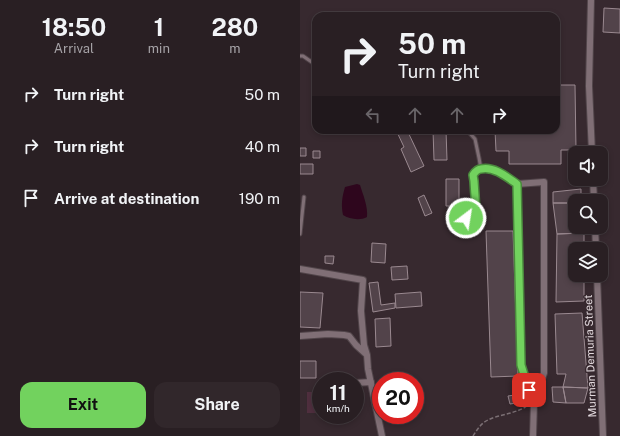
<!DOCTYPE html>
<style>
:root{--surface:#291f23;--page:#31272b;--text:#f1f3f6;--muted:#a5a2a6;--line:#453d41;--accent:#72d25e}
body{margin:0;font-family:"Public Sans",sans-serif;background:var(--page);color:var(--text);height:100vh;display:flex;flex-direction:column;font-size:15px;white-space:nowrap}
*{box-sizing:border-box;margin:0}
p{font-size:13px;color:var(--muted)}
.icon{flex:none;width:22px;height:22px;fill:none;stroke:currentColor;stroke-width:2;stroke-linecap:round;stroke-linejoin:round}
.map{position:relative;flex:1;overflow:hidden}
.panel{display:flex;flex-direction:column;background:var(--surface);width:300px}
.panel>*{flex:none}
.guide{position:absolute;left:12px;top:12px;width:248px;height:122px;border-radius:12px;box-shadow:0 2px 6px #0003,0 0 0 1px var(--line);background:#291f23;color:var(--text);overflow:hidden}
.buttons{position:absolute;left:268px;top:146px;display:grid;gap:8px}
.buttons a{display:grid;place-items:center;width:40px;height:40px;border-radius:8px;background:var(--surface);box-shadow:0 2px 6px #0003,0 0 0 1px var(--line);font-size:20px}
.speed{position:absolute;left:12px;top:372px;display:flex;gap:8px;font-size:20px;font-weight:700;text-align:center}
.speed>*{display:grid;place-content:center;width:52px;height:52px;border-radius:50%;background:var(--surface);box-shadow:0 2px 6px #0003,0 0 0 1px var(--line);line-height:1}
.speed small{font-size:10px;font-weight:400}
.speed .limit{border:6px solid #d22;background:#fff;color:#111}
.pin{position:absolute;display:grid;place-items:center;width:34px;height:34px;color:#fff;margin:-17px;border-radius:8px;box-shadow:0 2px 6px #0006}
.me{position:absolute;width:44px;margin:-22px;rotate:31deg;stroke-linejoin:round;filter:drop-shadow(0 0 3px #0008)}
.turn{display:flex;align-items:center;gap:14px;height:84px;padding:0 20px;font-size:18px}
.turn .icon{width:52px;height:52px;stroke-width:2.5}
.turn b{display:block;font-size:28px;line-height:34px}
.lanes{display:flex;align-items:center;height:38px;padding:0 20px;background:#0003;justify-content:center;gap:20px;direction:ltr}
.lanes .off{opacity:.35}
.eta{display:flex;justify-content:space-evenly;align-items:center;height:68px;text-align:center}
.eta b{font-size:24px;font-weight:700;line-height:28px}
.primary-button{display:flex;gap:8px;margin-top:auto;padding:8px 20px}
.primary-button a{flex:1;height:46px;border-radius:12px;background:var(--accent);color:#111;font-size:16px;font-weight:700;line-height:46px;text-align:center}
.primary-button a+a{background:var(--page);color:var(--text)}
ul{padding:0;list-style:none}
li{display:flex;align-items:center;gap:12px;height:52px;padding:0 20px}
li div{flex:1}
li b{display:block;font-size:15px}
li em{font-style:normal}
main{display:flex;flex:1;min-height:0}
.map>svg:first-child{display:block}
</style>
<main>
<section class="panel">
<div class="eta">
<div><b>18:50</b><p>Arrival</p></div>
<div><b>1</b><p>min</p></div>
<div><b>280</b><p>m</p></div>
</div>
<ul>
<li><svg class="icon" aria-label="right" viewBox="0 0 24 24"><path d="M7 20v-9h11M14 6l5 5-5 5"/></svg><div><b>Turn right</b></div><em>50 m</em></li>
<li><svg class="icon" aria-label="right" viewBox="0 0 24 24"><path d="M7 20v-9h11M14 6l5 5-5 5"/></svg><div><b>Turn right</b></div><em>40 m</em></li>
<li><svg class="icon" aria-label="arrive" viewBox="0 0 24 24"><path d="M6 21V4h12l-3 4 3 4H6"/></svg><div><b>Arrive at destination</b></div><em>190 m</em></li>
</ul>
<div class="primary-button"><a>Exit</a><a>Share</a></div>
</section>
<div class="map">
<svg width="320" height="436" viewBox="0 0 320 436">
<rect width="100%" height="100%" fill="#37292f"/>
<!-- green -->
<path fill="#502f3f" d="M7,392H21V413H7Z"/>
<!-- water -->
<path fill="#2e061d" d="M57,184L60,185C63,195 68,206 67,217C60,221 49,219 43,215C41,205 42,197 45,187Z"/>
<!-- building -->
<path fill="#52434a" stroke="#9a8990" d="M304,8L320,9V33L303,32Z
M256,85H275L276,150H261V164H209V151H196L195,130H256Z
M96,130H107L124,166L111,172L101,149L104,147Z
M133,130H146L147,160H134Z
M0,148H6V156H0Z
M13,151H20V158H13Z
M0,164H13V174H0Z
M146,179H159V206H146Z
M281,189V201H275V203H253V192Z
M124,195L132,213L125,216L118,198Z
M253,203H275V227H283L284,233L257,234Z
M186,231H213L218,376L191,377Z
M284,233V249H275V275H284V301L256,302L257,234Z
M72,243L86,244L85,263L71,262Z
M25,256H34L33,264L25,263Z
M107,266L108,279L92,280L91,267Z
M78,282L81,305L95,303V308L73,312L69,283Z
M0,292L23,293L20,328L0,327Z
M121,292L122,306L96,308L95,294Z
M282,313L288,388L263,387L266,374H257L255,314Z
M90,318L91,346L76,347L75,319Z
M0,361H16V378H0Z
M104,376V381H85L96,379V377Z
M252,387H263L266,403L253,402Z
M263,387L288,388L284,403H266Z
M229,393L230,401L210,404L208,396Z
M118,399L120,412L115,413V400Z"/>
<g fill="none" stroke-linecap="round" stroke-linejoin="round">
<defs>
<path id="service" d="M0,56H3L16,65
M167,130L175,139L179,158L181,169
M154,215C163,217 169,220 175,211L174,181L173,175C175,172 177,169 181,169C194,166 207,177 217,184
M0,234L4,197"/>
<path id="minor" d="M291,0L289,86L292,153
M293,179L294,201
M295,227L296,249
M0,269L63,280L61,311L64,345L67,355L68,369L82,436
M297,275L303,436
M0,336L28,334L44,335L49,336L56,345L66,354
M55,383L71,382
M233,436L234,402L221,365L217,184L244,182V373L234,402"/>
</defs>
<!-- service casing -->
<use href="#service" stroke="#51454a" stroke-width="5"/>
<!-- minor casing -->
<use href="#minor" stroke="#51454a" stroke-width="8"/>
<!-- path -->
<path stroke="#7b6f74" stroke-width="1.5" stroke-dasharray="4 2" stroke-linecap="butt" d="M173,436C177,430 181,423 188,420C200,414 215,414 227,406"/>
<!-- service -->
<use href="#service" stroke="#806f76" stroke-width="3"/>
<!-- minor -->
<use href="#minor" stroke="#806f76" stroke-width="6"/>
</g>
<g fill="none" stroke-linecap="round" stroke-linejoin="round">
<defs>
<path id="route" d="M166,218L171,216L176,211L174,181L173,175C175,172 178,169 181,169C194,166 207,177 217,184L221,365L229,390"/>
</defs>
<!-- route casing -->
<use href="#route" stroke="#4a883d" stroke-width="10"/>
<!-- route -->
<use href="#route" stroke="#72d25e" stroke-width="7"/>
</g>
<g text-anchor="middle" dominant-baseline="central" stroke-width="3" stroke-linejoin="round" paint-order="stroke">
<!-- street labels -->
<g font-size="11" fill="#e1d8dc" stroke="#37292f">
<text transform="translate(290 356) rotate(-92)">Murman Demuria Street</text>
</g>
</g>
</svg>
<div class="buttons">
<a><svg class="icon" aria-label="sound" viewBox="0 0 24 24"><path d="M4 9h4l5-4v14l-5-4H4zM17 9q2 3 0 6"/></svg></a>
<a><svg class="icon" aria-label="search" viewBox="0 0 24 24"><circle cx="10" cy="10" r="6"/><path d="M15 15l6 6"/></svg></a>
<a><svg class="icon" aria-label="layers" viewBox="0 0 24 24"><path d="M12 4l9 5-9 5-9-5zM3 14l9 5 9-5"/></svg></a>
</div>
<div class="speed"><div>11<small>km/h</small></div><div class="limit">20</div></div>
<div class="pin" style="left:229px;top:390px;background:#d93025"><svg class="icon" aria-label="arrive" viewBox="0 0 24 24"><path d="M6 21V4h12l-3 4 3 4H6"/></svg></div>
<svg class="me" style="left:166px;top:218px" viewBox="-20 -20 40 40"><circle r="17" fill="#72d25e" stroke="#fff" stroke-width="3"/><path d="M0-11L8 9 0 5-8 9z" fill="#fff"/></svg>
<div class="guide">
<div class="turn"><svg class="icon" aria-label="right" viewBox="0 0 24 24"><path d="M7 20v-9h11M14 6l5 5-5 5"/></svg><div><b>50 m</b>Turn right</div></div>
<div class="lanes"><svg class="icon off" aria-label="left" viewBox="0 0 24 24"><path d="M17 20v-9H6M10 6l-5 5 5 5"/></svg><svg class="icon off" aria-label="ahead" viewBox="0 0 24 24"><path d="M12 20V5M6 11l6-6 6 6"/></svg><svg class="icon off" aria-label="ahead" viewBox="0 0 24 24"><path d="M12 20V5M6 11l6-6 6 6"/></svg><svg class="icon" aria-label="right" viewBox="0 0 24 24"><path d="M7 20v-9h11M14 6l5 5-5 5"/></svg></div>
</div>
</div>
</main>
